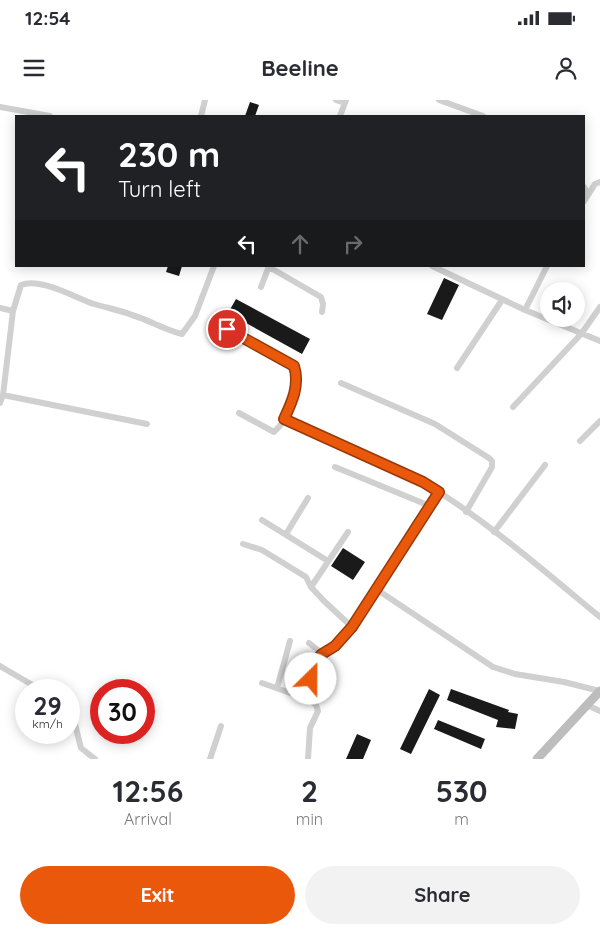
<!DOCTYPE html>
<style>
:root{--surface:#fff;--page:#f2f2f3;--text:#2b2b33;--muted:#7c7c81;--accent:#ea580c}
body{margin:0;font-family:Quicksand,sans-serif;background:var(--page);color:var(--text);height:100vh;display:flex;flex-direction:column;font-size:19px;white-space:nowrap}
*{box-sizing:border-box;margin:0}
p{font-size:16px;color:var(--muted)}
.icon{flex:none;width:28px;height:28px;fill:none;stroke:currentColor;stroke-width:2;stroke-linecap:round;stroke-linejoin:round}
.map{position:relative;height:659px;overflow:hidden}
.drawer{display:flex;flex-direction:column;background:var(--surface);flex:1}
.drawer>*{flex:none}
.guide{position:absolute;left:15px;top:15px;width:570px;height:152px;border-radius:0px;box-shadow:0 2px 12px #0003;background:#202124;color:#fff;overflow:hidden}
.fabs{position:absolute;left:540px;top:182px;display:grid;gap:10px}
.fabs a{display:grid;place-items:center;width:45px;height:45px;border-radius:50%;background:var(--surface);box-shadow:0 2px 12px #0003;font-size:25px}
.speed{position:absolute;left:15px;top:579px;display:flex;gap:10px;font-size:25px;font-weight:700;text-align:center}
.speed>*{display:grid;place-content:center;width:65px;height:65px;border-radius:50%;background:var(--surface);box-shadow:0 2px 12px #0003;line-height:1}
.speed small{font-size:12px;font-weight:400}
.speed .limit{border:8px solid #d22;background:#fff;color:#111}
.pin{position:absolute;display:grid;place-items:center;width:42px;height:42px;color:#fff;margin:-21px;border:2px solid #fff;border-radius:50%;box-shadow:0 1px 5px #0007}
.me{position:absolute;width:55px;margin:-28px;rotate:23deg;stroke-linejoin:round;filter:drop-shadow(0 0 4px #0008)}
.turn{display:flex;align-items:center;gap:18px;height:105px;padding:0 20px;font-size:22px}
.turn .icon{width:65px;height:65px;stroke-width:2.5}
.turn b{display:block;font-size:35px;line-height:42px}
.lanes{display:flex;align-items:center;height:48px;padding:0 20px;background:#0003;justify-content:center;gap:25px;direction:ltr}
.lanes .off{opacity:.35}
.eta{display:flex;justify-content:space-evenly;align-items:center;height:85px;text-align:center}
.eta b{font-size:30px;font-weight:700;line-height:35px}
.primary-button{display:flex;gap:10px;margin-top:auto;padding:10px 20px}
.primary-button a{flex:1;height:58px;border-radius:30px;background:var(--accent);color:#fff;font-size:20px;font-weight:700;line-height:58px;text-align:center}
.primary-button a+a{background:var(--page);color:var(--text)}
.status{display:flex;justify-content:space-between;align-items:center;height:35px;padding:0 25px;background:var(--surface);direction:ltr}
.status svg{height:14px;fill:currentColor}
header{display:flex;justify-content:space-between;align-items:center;height:65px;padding:0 20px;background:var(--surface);font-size:22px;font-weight:700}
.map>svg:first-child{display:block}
</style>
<div class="status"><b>12:54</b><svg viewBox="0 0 49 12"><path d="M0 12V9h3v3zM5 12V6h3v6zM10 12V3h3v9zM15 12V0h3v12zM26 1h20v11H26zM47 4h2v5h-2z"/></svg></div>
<header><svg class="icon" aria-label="menu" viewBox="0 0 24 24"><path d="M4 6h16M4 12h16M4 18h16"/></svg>Beeline<svg class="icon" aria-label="person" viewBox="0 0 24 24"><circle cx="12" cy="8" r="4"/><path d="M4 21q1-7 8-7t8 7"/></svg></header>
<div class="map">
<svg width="600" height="659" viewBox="0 0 600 659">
<rect width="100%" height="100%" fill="#fff"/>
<!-- building -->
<path fill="#1a1a1a" d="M250,2L259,5L255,16H245Z
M168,166H182L179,176L166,172Z
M444,178L459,185L442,220L427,214Z
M236,199L310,239L302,254L228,213Z
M343,448L365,462L353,480L331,466Z
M429,589L440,595L411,654L400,649Z
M451,589L509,610L508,612L518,614L515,629L496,627L498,620L447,600Z
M438,620L485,639L481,649L434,629Z
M357,634L371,640L363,659H346Z"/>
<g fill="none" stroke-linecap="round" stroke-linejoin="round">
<!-- street -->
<path stroke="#d0d0d0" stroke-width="6" d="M336,0L345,3
M439,0L483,16
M0,7L50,16
M201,16L205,0
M340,16L346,0
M584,87L588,94
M584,101L595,84L600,82
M432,166L525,210L600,241
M269,167L321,197L323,204L322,212
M261,187L269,166
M0,208L13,211
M525,210L547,166
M227,229L294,266C301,287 290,318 274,332L239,313
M457,268L502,200
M341,283L435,324L489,358L492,361V367L466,412
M3,295L147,324
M0,303L3,295L13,211L21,185C40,177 76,198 94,204C107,208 120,210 132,215C149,220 165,230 182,234L195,216L214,166
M513,307L582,233L600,207
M284,319L423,382C486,420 543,470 600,517
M580,341L600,321
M335,367L430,406
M262,420L328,461
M494,432L545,365
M286,434L308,398
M243,444L262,450L306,477L311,487L324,501L352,527
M311,487L348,432
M376,489L493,567L515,574L564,582L600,591
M309,543L323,554
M0,566L41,590
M262,583L307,599
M277,588L290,541
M587,605L600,611
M69,614L75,624L81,648L95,659
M210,659L221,626
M308,659L310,628L318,611L316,605L306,596L316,561L323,554L335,546L352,527L439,392"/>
<!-- secondary -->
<path stroke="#bdbdbd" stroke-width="9" d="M537,659L600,591"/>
</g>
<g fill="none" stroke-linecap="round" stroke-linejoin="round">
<defs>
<path id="route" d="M227,229L294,266C300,285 292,302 284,319L423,382L439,392L352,527L335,546L322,554L316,561L311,579"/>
</defs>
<!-- route casing -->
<use href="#route" stroke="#983908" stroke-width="12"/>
<!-- route -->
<use href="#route" stroke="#ea580c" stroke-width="9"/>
</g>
</svg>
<div class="fabs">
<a><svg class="icon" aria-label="sound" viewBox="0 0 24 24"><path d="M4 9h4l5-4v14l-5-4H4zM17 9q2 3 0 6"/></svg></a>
</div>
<div class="speed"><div>29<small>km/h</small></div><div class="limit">30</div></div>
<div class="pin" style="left:227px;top:229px;background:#d93025"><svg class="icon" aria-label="arrive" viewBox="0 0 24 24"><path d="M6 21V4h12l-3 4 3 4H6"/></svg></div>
<svg class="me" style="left:311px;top:579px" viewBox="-20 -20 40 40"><circle r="19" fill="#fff"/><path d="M0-13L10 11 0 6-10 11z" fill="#ea580c"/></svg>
<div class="guide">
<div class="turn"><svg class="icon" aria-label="left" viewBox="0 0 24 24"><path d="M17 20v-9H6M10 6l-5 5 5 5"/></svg><div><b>230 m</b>Turn left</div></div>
<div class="lanes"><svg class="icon" aria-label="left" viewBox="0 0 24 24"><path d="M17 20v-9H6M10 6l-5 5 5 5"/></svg><svg class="icon off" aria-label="ahead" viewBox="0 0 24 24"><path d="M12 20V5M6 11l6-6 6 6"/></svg><svg class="icon off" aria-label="right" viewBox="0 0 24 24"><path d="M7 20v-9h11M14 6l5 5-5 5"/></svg></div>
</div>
</div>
<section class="drawer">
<div class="eta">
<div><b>12:56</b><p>Arrival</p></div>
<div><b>2</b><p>min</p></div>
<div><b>530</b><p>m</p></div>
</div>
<div class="primary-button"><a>Exit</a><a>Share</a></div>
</section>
